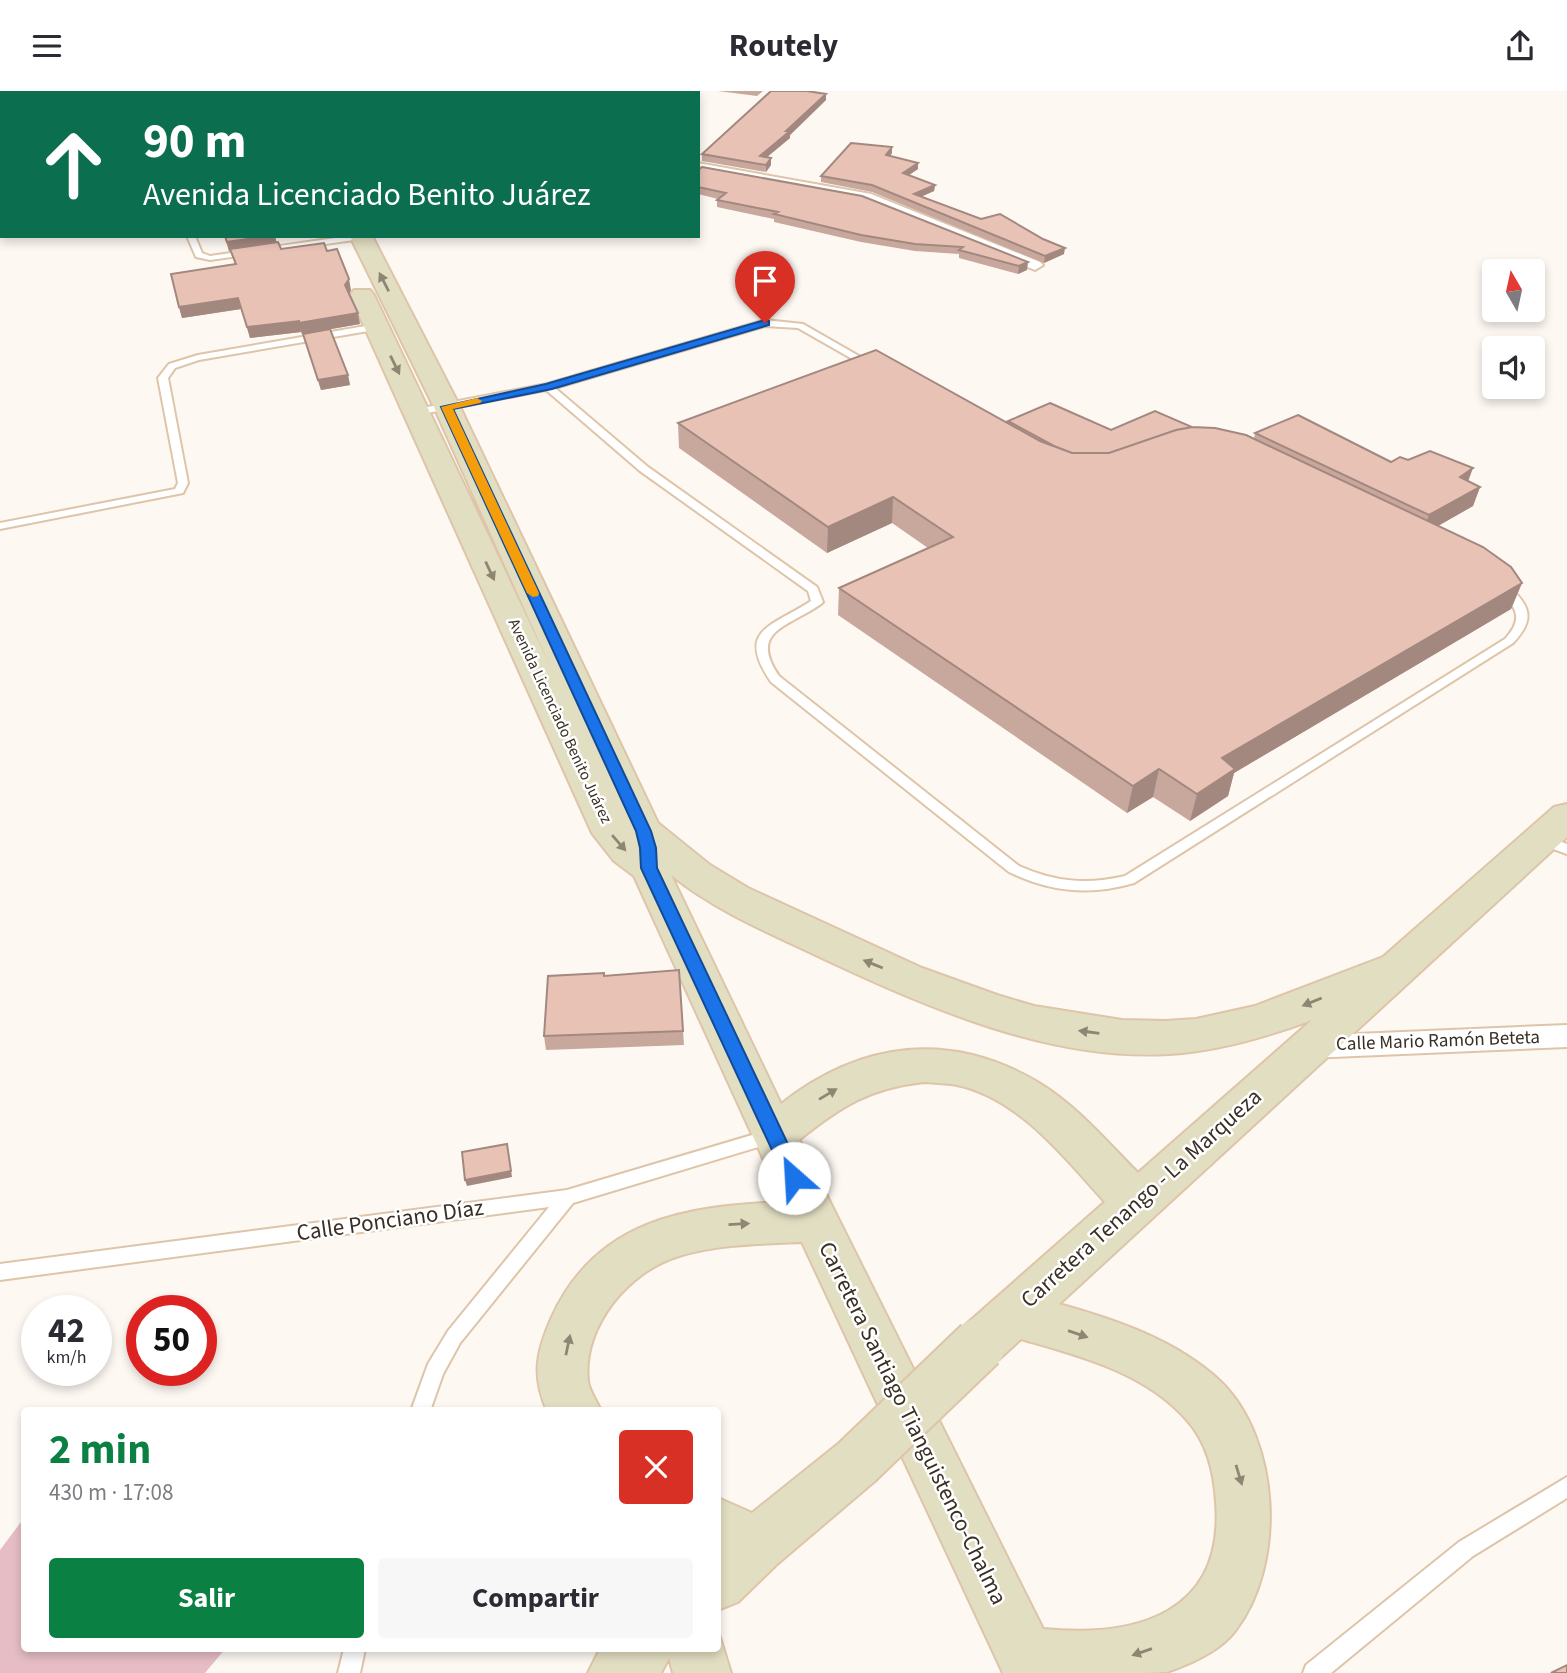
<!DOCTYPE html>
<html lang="es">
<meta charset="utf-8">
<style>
:root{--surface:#fff;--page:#f7f7f7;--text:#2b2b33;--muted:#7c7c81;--accent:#0b8043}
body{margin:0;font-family:"Source Sans 3",sans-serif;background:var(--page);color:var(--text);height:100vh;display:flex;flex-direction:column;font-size:26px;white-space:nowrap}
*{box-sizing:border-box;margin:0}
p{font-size:23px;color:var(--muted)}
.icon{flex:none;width:38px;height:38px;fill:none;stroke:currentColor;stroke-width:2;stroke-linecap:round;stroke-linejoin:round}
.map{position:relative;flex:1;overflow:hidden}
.details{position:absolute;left:21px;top:1316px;width:700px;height:245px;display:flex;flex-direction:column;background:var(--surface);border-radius:7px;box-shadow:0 4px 10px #0003}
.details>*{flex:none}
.banner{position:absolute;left:0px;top:0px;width:700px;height:147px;box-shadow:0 4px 10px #0003;background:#0b6e4f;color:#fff;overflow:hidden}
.needle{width:46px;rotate:351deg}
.controls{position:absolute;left:1482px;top:168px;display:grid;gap:14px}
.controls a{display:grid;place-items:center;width:63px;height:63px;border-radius:7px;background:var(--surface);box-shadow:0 4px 10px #0003;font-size:35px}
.speed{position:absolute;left:21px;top:1204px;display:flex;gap:14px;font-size:35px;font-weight:700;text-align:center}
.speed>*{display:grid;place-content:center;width:91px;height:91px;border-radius:50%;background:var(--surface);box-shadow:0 4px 10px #0003;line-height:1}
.speed small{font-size:18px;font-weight:400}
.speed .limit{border:10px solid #d22;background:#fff;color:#111}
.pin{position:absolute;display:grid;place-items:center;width:60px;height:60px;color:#fff;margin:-72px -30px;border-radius:50% 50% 50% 0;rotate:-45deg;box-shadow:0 0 7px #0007}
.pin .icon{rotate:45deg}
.me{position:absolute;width:77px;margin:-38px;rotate:334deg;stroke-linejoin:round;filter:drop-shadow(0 0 5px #0008)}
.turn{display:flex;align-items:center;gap:24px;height:147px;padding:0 28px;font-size:32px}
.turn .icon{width:91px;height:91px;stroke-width:2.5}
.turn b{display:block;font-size:49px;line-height:60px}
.round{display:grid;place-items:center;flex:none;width:74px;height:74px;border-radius:7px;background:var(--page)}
.summary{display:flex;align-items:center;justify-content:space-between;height:119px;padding:0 28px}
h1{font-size:42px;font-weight:700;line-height:52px;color:var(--accent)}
.action{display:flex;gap:14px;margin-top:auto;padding:14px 28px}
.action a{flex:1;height:80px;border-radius:7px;background:var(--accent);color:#fff;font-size:28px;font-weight:700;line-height:80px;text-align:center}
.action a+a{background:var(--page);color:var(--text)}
header{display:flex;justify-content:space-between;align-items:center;height:91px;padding:0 28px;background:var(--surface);font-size:32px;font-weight:700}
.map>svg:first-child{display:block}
</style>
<header><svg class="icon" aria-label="menu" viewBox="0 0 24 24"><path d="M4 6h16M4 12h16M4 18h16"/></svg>Routely<svg class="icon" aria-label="share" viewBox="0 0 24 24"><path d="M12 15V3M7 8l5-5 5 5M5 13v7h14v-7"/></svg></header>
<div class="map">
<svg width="1567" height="1582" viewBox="0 0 1567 1582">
<rect width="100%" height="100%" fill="#fdf8f2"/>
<!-- green -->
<path fill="#e6bdc5" d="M24,1427V1558H225L205,1582H0V1459Z"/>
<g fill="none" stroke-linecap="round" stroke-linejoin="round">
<defs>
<path id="lane" d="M187,145H195L202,162L210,165L349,145L365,146L361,148L210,169L196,166Z
M765,229L803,233L878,276L870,278L798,237L765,235L555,297L648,376L817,496L823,511L821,513C788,536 748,540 779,585L1019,775C1055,791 1087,794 1125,785L1505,548C1526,525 1514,515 1497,496L1499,494H1507C1530,514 1536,528 1513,552L1134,792C1089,805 1051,801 1009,781L771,591C735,538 772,536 811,510L808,500L640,380L546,299L417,324L412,321L417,318L547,293Z
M377,233L380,234V238L199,269L175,277L168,287L188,392L183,402L0,438V432L175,398L178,392L158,287L169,273L198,264Z
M1542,744L1567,753V763L1537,752L1535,749L1537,746Z
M772,1038L778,1040L780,1045L778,1050L573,1112L460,1252L443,1283L430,1320H411L428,1273L448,1240L549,1116L0,1189V1173L567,1099Z
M1567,1386V1407L1473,1465L1331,1582H1303L1306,1574L1459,1451Z
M344,1558H365L360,1582H338Z"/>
<path id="street" d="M698,72L871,103L1040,171L1043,174L1035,179L1030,177L862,110L698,80Z
M1567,934V956L1309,967L1299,964L1294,956L1299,948L1309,945Z"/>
<path id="secondary" d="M350,145H372L460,316L658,732L710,774L748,797L922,877L997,904L1034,915L1122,929L1166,930L1196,928L1255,915L1383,866L1554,716L1567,713V746L1059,1213C1116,1229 1176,1249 1220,1290C1281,1349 1286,1474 1235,1540C1220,1560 1190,1573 1167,1581C1154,1582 1134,1582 1120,1582C1081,1582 1042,1582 1003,1582L802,1151C761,1153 718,1153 679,1165C629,1180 582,1235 588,1290C589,1300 597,1310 601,1320H547C532,1285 536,1262 551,1228C595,1129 685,1115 783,1111L634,785L614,770L592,742L350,204L354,199H370L374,204L551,577L434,316ZM671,784C717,821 772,843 824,868C929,917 1050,970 1169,963C1218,960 1266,946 1312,929L1138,1082C1107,1051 1077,1015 1039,992C951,939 861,950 781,1013ZM924,991C935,992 946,992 957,994C1019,1007 1065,1067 1105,1111L962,1237L955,1253L962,1269L980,1276L998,1269L1021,1248C1080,1265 1144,1281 1186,1328C1207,1351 1214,1380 1216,1411C1225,1523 1136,1547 1043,1538L799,1049C841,1015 870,997 924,991Z
M857,1345L876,1353L884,1371L876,1389L776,1474L738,1511L718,1519V1407L752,1422L838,1353Z
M718,1540L731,1582H673L669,1567L661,1582H588L600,1558H718Z"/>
</defs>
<!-- lane casing -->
<use href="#lane" stroke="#dec5a9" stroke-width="4"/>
<!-- street casing -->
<use href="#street" stroke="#dec5a9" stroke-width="4"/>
<!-- secondary casing -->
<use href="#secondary" stroke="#dec5a9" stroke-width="4"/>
<!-- lane -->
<use href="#lane" fill="#fff" fill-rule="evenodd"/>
<!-- street -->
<use href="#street" fill="#fff" fill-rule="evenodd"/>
<!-- secondary -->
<use href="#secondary" fill="#e2dec2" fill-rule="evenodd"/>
<defs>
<path id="secondary-bridge" d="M857,1371L980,1253"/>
</defs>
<!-- secondary-bridge casing -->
<use href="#secondary-bridge" stroke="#dec5a9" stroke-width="56" stroke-linecap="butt"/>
<!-- secondary-bridge -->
<use href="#secondary-bridge" stroke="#e2dec2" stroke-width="52"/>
</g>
<!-- wall -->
<path fill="#c8a79d" d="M718,0H763L757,5Z
M812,1L826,9L790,44V47L767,66L771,74L766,81L702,70V63Z
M892,62L889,65L918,72V78L909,84L935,94L934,100L921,106L1064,163L1044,172L872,101L821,91V85Z
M698,79L862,105L1027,179L1018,183L959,167V163L915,160L861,151L774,131V128L717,116V109L718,108L698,103Z
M224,145H275L276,152L281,158L327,160L351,199L349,202L360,233L321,240L348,284L350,294L321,299L303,243H302L301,241L250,247L241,218L182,227L179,216L235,174L230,159L229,160Z
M1008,330L1111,339L1192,336L1254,348L1255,342L1391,371L1408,369L1468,390L1480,396L1473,415L1438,435L1522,492L1511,518L1234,682L1228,705L1190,730L1153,706L1127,722L838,524L839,497L928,457L892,432L827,462L679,357L678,332H1008Z
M679,879L684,954L546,959L544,945L605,885Z"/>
<!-- shaded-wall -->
<path fill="#a3887f" d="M601,0H611L609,2H599Z
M826,3V9L790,44V47L760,72V65Z
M892,56V62L886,71V64Z
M771,67V74L766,81V74Z
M918,72V78L903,88V82Z
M935,94L934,100L913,109L914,103Z
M269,145H275L277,153L229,160L227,151Z
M1065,157L1064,163L1044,172L1045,165Z
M1028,171L1027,179L1018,183L1019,175Z
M349,188L351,199L348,205L345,194Z
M238,207L241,218L182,227L179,216Z
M358,222L360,233L302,243L299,232Z
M299,230L301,241L250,247L247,236Z
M348,284L350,294L321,299L318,289Z
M1473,377L1466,396L1460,386Z
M1480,396L1473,415L1422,444L1429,424Z
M893,406L892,432L827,462L828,436Z
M1522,492L1511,518L1234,682L1228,705L1190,730L1197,703L1222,667Z
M1159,678L1153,706L1127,722L1133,695Z
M507,1053L512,1086L467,1095L465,1089Z"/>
<!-- building -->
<path fill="#e9c2b6" stroke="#a3887f" stroke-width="2" d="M157,0H601L599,2H158Z
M771,0H807L826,3L786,40H790L760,65L771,67L766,74L702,63Z
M851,52L892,56L886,64L918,72L903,82L935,94L914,103L981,128L1000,123L1043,148L1065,157L1045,165L872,94L821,85Z
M702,76L862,105L1028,171L1019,175L959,159L963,156L915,153L861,144L774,123L778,121L717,109L726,102L698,96V79Z
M225,145H269L227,151Z
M278,151L281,158L324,152L327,160L337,158L349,188L345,194L358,222L299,232V230L247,236L238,207L179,216L171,183L236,173L230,158Z
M330,238L348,284L318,289L303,243Z
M876,259L1040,350L1072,362H1109L1176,339L1192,336L1215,337L1246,344L1483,456L1511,476L1522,492L1222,667L1235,678L1197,703L1159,678L1133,695L839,497L953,446L893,406L828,436L678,332Z
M1050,312L1111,339L1155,320L1192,336L1176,339L1109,362H1072L1054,355L1008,330Z
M1298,324L1391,371L1400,366L1408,369L1430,360L1473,377L1460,386L1480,396L1429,424L1255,342Z
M679,879L683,940L544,945L548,885L604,882V885Z
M507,1053L511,1080L465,1089L462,1061Z
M1567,1574V1582H1551Z"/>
<!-- one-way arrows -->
<defs><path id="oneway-solid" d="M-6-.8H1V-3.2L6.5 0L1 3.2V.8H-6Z" transform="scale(1.75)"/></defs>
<g fill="#8e8673">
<use href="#oneway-solid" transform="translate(384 191) rotate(-117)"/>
<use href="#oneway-solid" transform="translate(395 274) rotate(64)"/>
<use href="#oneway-solid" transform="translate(490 480) rotate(65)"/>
<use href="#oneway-solid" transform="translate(619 752) rotate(49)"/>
<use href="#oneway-solid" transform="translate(873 873) rotate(-158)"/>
<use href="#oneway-solid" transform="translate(1312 911) rotate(158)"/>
<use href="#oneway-solid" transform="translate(1089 941) rotate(-172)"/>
<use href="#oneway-solid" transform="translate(828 1003) rotate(-31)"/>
<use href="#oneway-solid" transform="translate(739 1133) rotate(-3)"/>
<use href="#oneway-solid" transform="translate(1078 1243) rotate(19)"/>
<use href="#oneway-solid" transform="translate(568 1254) rotate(-78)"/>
<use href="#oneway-solid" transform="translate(1239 1384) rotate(73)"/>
<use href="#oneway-solid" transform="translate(1142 1561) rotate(161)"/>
</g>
<!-- route -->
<path fill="#1a73e8" stroke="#114b97" stroke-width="2" d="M765,229L769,230V234L552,298L453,318L651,740L656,757L657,777L804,1087L801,1093L794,1095L788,1093L785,1087L641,777L640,757L636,740L441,316L546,293Z"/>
<!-- slow -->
<path fill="#f59e0b" d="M477,307L482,310L480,312L453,318L539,502L538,505L533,506L527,502L441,316Z"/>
<g text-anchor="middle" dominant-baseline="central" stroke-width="5" stroke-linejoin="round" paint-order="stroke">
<!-- far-street labels -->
<g font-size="16" fill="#392f24" stroke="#fff">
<text transform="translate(560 630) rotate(65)">Avenida Licenciado Benito Juárez</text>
</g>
<!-- street labels -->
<g font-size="19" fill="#392f24" stroke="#fff">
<text transform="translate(1438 950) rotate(-2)">Calle Mario Ramón Beteta</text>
</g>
<!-- near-street labels -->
<g font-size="23" fill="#392f24" stroke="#fff">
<text transform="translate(1141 1107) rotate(-42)">Carretera Tenango - La Marqueza</text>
<text transform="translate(390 1129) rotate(-8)">Calle Ponciano Díaz</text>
<text transform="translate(913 1332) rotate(64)">Carretera Santiago Tianguistenco-Chalma</text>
</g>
</g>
</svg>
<div class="controls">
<a><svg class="needle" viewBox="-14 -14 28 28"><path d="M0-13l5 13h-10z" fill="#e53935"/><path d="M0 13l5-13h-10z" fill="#7c7c81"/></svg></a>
<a><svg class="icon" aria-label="sound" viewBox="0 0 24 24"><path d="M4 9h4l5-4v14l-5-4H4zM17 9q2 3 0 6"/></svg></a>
</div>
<div class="speed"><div>42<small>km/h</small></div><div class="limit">50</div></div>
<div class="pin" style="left:765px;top:232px;background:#d93025"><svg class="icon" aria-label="arrive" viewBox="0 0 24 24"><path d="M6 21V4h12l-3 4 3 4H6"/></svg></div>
<svg class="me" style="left:794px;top:1087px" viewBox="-20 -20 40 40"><circle r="19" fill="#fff"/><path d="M0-13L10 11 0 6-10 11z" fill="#1a73e8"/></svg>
<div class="banner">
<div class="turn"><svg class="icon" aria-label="ahead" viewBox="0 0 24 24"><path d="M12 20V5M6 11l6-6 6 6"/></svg><div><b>90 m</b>Avenida Licenciado Benito Juárez</div></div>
</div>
<section class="details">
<div class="summary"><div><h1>2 min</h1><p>430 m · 17:08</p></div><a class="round" style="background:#d93025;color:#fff"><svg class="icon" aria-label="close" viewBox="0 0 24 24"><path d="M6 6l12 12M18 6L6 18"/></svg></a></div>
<div class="action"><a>Salir</a><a>Compartir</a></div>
</section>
</div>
